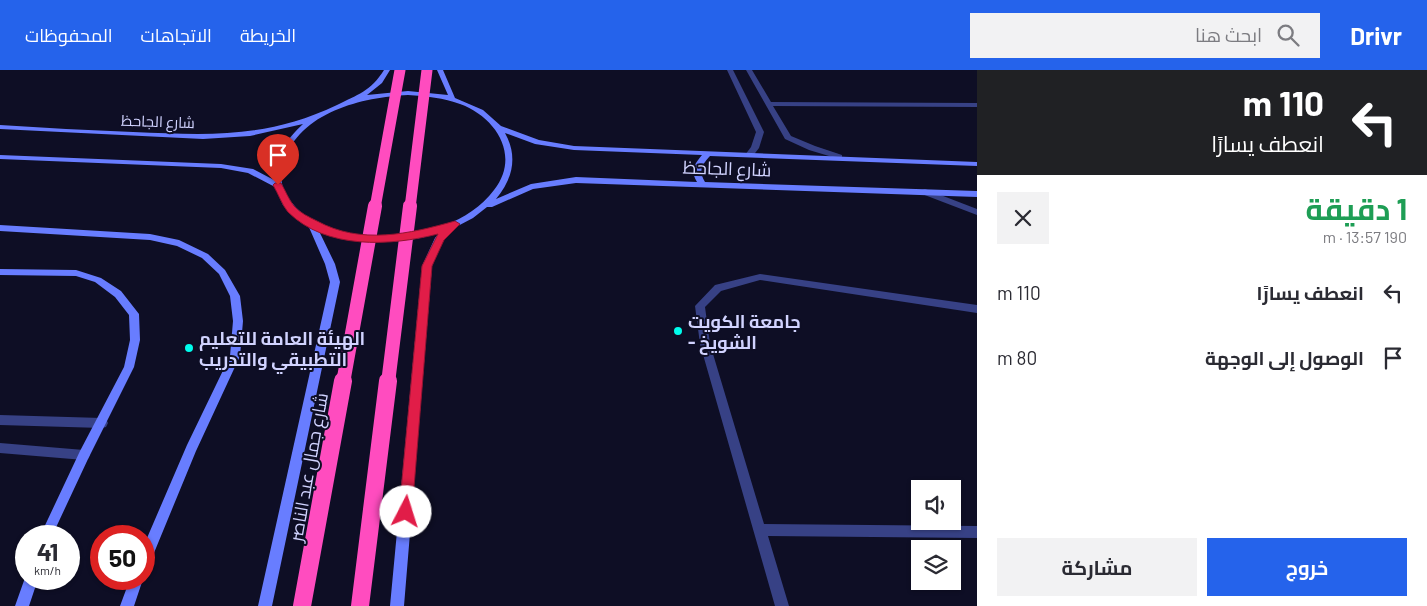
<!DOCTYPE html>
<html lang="ar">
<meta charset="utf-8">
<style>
:root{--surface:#fff;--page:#f2f2f3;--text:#2b2b33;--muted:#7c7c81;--accent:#2563eb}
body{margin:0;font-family:Barlow,Cairo,sans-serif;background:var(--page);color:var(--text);direction:rtl;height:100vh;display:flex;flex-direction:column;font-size:19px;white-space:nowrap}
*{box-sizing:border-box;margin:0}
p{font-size:16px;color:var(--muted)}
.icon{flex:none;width:28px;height:28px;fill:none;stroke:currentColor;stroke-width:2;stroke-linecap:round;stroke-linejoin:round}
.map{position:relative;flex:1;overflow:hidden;direction:ltr}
.sheet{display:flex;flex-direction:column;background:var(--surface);width:450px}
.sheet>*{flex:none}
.top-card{background:#202124;color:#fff;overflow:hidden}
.fabs{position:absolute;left:911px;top:410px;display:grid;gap:10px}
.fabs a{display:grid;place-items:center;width:50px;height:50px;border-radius:0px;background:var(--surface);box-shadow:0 1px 4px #0004;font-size:25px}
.speed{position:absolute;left:15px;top:455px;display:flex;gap:10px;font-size:25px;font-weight:700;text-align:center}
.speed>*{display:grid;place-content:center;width:65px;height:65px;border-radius:50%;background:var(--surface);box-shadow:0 1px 4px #0004;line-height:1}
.speed small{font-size:12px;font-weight:400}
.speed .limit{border:8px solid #d22;background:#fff;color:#111}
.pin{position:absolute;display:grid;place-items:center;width:42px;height:42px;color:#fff;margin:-51px -21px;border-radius:50% 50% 50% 0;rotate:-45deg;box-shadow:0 0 5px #0007}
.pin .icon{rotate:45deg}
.me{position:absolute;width:55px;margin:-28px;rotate:5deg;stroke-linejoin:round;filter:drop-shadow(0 0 4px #0008)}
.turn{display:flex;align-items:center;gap:18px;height:105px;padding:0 20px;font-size:22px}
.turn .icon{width:65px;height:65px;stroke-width:2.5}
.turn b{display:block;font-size:35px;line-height:42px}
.round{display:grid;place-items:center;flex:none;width:52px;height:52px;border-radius:0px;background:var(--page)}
.headline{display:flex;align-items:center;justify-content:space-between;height:85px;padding:0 20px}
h1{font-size:30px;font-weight:700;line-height:38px;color:#1e9e55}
.cta{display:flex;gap:10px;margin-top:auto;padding:10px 20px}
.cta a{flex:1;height:58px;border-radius:0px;background:var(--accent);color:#fff;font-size:20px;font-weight:700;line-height:58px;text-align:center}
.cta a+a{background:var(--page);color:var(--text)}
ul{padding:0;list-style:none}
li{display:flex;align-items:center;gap:15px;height:65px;padding:0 20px}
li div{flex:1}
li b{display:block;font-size:19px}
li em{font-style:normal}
header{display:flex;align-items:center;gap:30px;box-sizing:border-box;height:70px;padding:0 25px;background:var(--accent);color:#fff}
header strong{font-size:24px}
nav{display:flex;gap:28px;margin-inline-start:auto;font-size:18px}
.search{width:350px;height:45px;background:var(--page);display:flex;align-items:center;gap:12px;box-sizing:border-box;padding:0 18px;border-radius:0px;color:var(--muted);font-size:19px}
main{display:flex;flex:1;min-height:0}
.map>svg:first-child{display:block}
</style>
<header>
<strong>Drivr</strong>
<div class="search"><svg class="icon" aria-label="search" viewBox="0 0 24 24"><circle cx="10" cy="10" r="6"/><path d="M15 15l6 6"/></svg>ابحث هنا</div>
<nav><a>الخريطة</a><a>الاتجاهات</a><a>المحفوظات</a></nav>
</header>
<main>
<section class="sheet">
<div class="top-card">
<div class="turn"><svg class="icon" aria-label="left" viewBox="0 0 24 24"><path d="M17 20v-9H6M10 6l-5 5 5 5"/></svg><div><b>110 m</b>انعطف يسارًا</div></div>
</div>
<div class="headline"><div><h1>1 دقيقة</h1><p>190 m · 13:57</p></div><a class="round"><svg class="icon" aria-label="close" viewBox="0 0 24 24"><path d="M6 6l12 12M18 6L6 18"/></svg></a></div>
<ul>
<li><svg class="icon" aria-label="left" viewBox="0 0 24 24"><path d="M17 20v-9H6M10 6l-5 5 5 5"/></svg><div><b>انعطف يسارًا</b></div><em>110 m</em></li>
<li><svg class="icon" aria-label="arrive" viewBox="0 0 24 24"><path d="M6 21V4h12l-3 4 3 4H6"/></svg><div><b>الوصول إلى الوجهة</b></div><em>80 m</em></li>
</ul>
<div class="cta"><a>خروج</a><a>مشاركة</a></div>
</section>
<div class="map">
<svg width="977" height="536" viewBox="0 0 977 536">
<rect width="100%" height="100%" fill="#0e0e25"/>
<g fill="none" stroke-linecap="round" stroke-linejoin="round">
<!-- lane -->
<path fill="#374185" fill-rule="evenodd" d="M727,0H733L764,62L759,78L752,87H746L745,85L751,77L756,62Z
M746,0H752L771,32L977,33V37L773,36L791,66L815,76L842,85V89H839L809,80L785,69Z
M925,119L977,139V145L922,124V120Z
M760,204L977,235V243L760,210L721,221L705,237L710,274L764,454L977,456V468L768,466L789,536H775L700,274L695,236L715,215Z
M0,345L102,348L106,349L108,353L106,357L102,358L0,355Z
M0,373L84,380L88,381L90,385L88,389L84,390L0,383Z"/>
<!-- secondary -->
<path fill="#687dff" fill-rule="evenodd" d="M384,0H390L382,13L367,25L408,21L448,25L437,0H443L455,28L483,40L501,56L539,70L574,76L977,92V96L710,86C702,95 698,100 705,112L977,121V127L576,113L533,119L492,137H487L473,148L454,158L443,170L432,196L404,536H390L422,196L435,168L439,163C398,176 359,174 319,161L335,194L340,212L272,536H258L330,212L325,194L308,155L297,148L283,135L275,117L248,103L221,98L0,89V85L221,94L253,99L274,110C273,87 287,69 303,54L250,66L203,69L0,59V55C44,58 88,60 133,62C209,65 265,69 337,35C357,25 371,21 384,0ZM408,25C426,26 444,28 460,34C496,47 521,86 494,120C462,162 398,172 349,163C323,159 297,146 285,122C280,113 281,102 284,92C299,42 363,27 408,25ZM505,63L535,74L574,80L702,85C694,95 690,100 697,112L576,107L531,114L496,129C513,109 518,86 505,63Z
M0,155L150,164L179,170L208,184L225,200L240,226L243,251L240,286L196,381L149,495L144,496V475L187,375L230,286L233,251L230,226L219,204L202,188L177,176L150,170L0,161Z
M0,199L76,200L101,208L121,221L139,244L140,270L134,297L88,389L52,466H40L80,381L124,297L130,270L129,245L115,227L95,212L76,206L0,205Z
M26,505V509H38L29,536H15Z
M130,509H143L134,536H120Z"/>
<!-- highway-bridge-far2 -->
<path stroke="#ff4cbf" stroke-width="11" d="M375,138L400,0
M410,138L427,0"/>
<!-- highway-bridge-far1 -->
<path stroke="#ff4cbf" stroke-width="14" d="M343,313L375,136
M388,313L410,136"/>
<!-- highway-bridge -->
<path stroke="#ff4cbf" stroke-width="18" d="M302,536L343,311
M360,536L388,311"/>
</g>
<!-- route -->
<path fill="#e11d48" stroke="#92132f" d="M275,113H281C285,120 289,130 294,136C300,143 309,147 317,151C361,175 409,164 455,151L460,154L444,170L432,196L412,442L410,447L406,449L401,447L399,442L422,196L438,164C391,176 326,180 288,142C282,135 278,123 273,115Z"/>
<!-- markers -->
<g fill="#00fcec" stroke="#0e0e25" stroke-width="2">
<circle cx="678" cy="261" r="5"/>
<circle cx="189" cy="278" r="5"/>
</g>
<g text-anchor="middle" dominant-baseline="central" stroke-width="4" stroke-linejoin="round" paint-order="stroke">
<!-- far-street labels -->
<g font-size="15" fill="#d1d3ff" stroke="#0e0e25">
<text transform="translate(158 51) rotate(2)">شارع الجاحظ</text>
</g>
<!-- street labels -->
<g font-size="18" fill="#d1d3ff" stroke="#0e0e25">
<text transform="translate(727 98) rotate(2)">شارع الجاحظ</text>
<text transform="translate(308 397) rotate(-80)">شارع جمال عبد الناصر</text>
</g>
<!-- poi labels -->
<g font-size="18" font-weight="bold" fill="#d1d3ff" stroke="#0e0e25" text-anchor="start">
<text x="688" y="251">جامعة الكويت<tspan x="688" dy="21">- الشويخ</tspan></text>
<text x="199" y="268">الهيئة العامة للتعليم<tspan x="199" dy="21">التطبيقي والتدريب</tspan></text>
</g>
</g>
</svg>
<div class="fabs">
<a><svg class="icon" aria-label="sound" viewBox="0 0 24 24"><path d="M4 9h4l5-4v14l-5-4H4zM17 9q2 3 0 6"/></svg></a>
<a><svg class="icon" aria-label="layers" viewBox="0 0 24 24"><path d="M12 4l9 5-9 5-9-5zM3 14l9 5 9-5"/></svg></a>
</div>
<div class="speed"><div>41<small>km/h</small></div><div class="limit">50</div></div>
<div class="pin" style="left:278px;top:115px;background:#d93025"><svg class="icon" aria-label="arrive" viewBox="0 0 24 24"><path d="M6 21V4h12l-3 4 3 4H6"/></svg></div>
<svg class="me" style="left:406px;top:442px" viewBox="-20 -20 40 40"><circle r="19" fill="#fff"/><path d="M0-13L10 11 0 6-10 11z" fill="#e11d48"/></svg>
</div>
</main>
